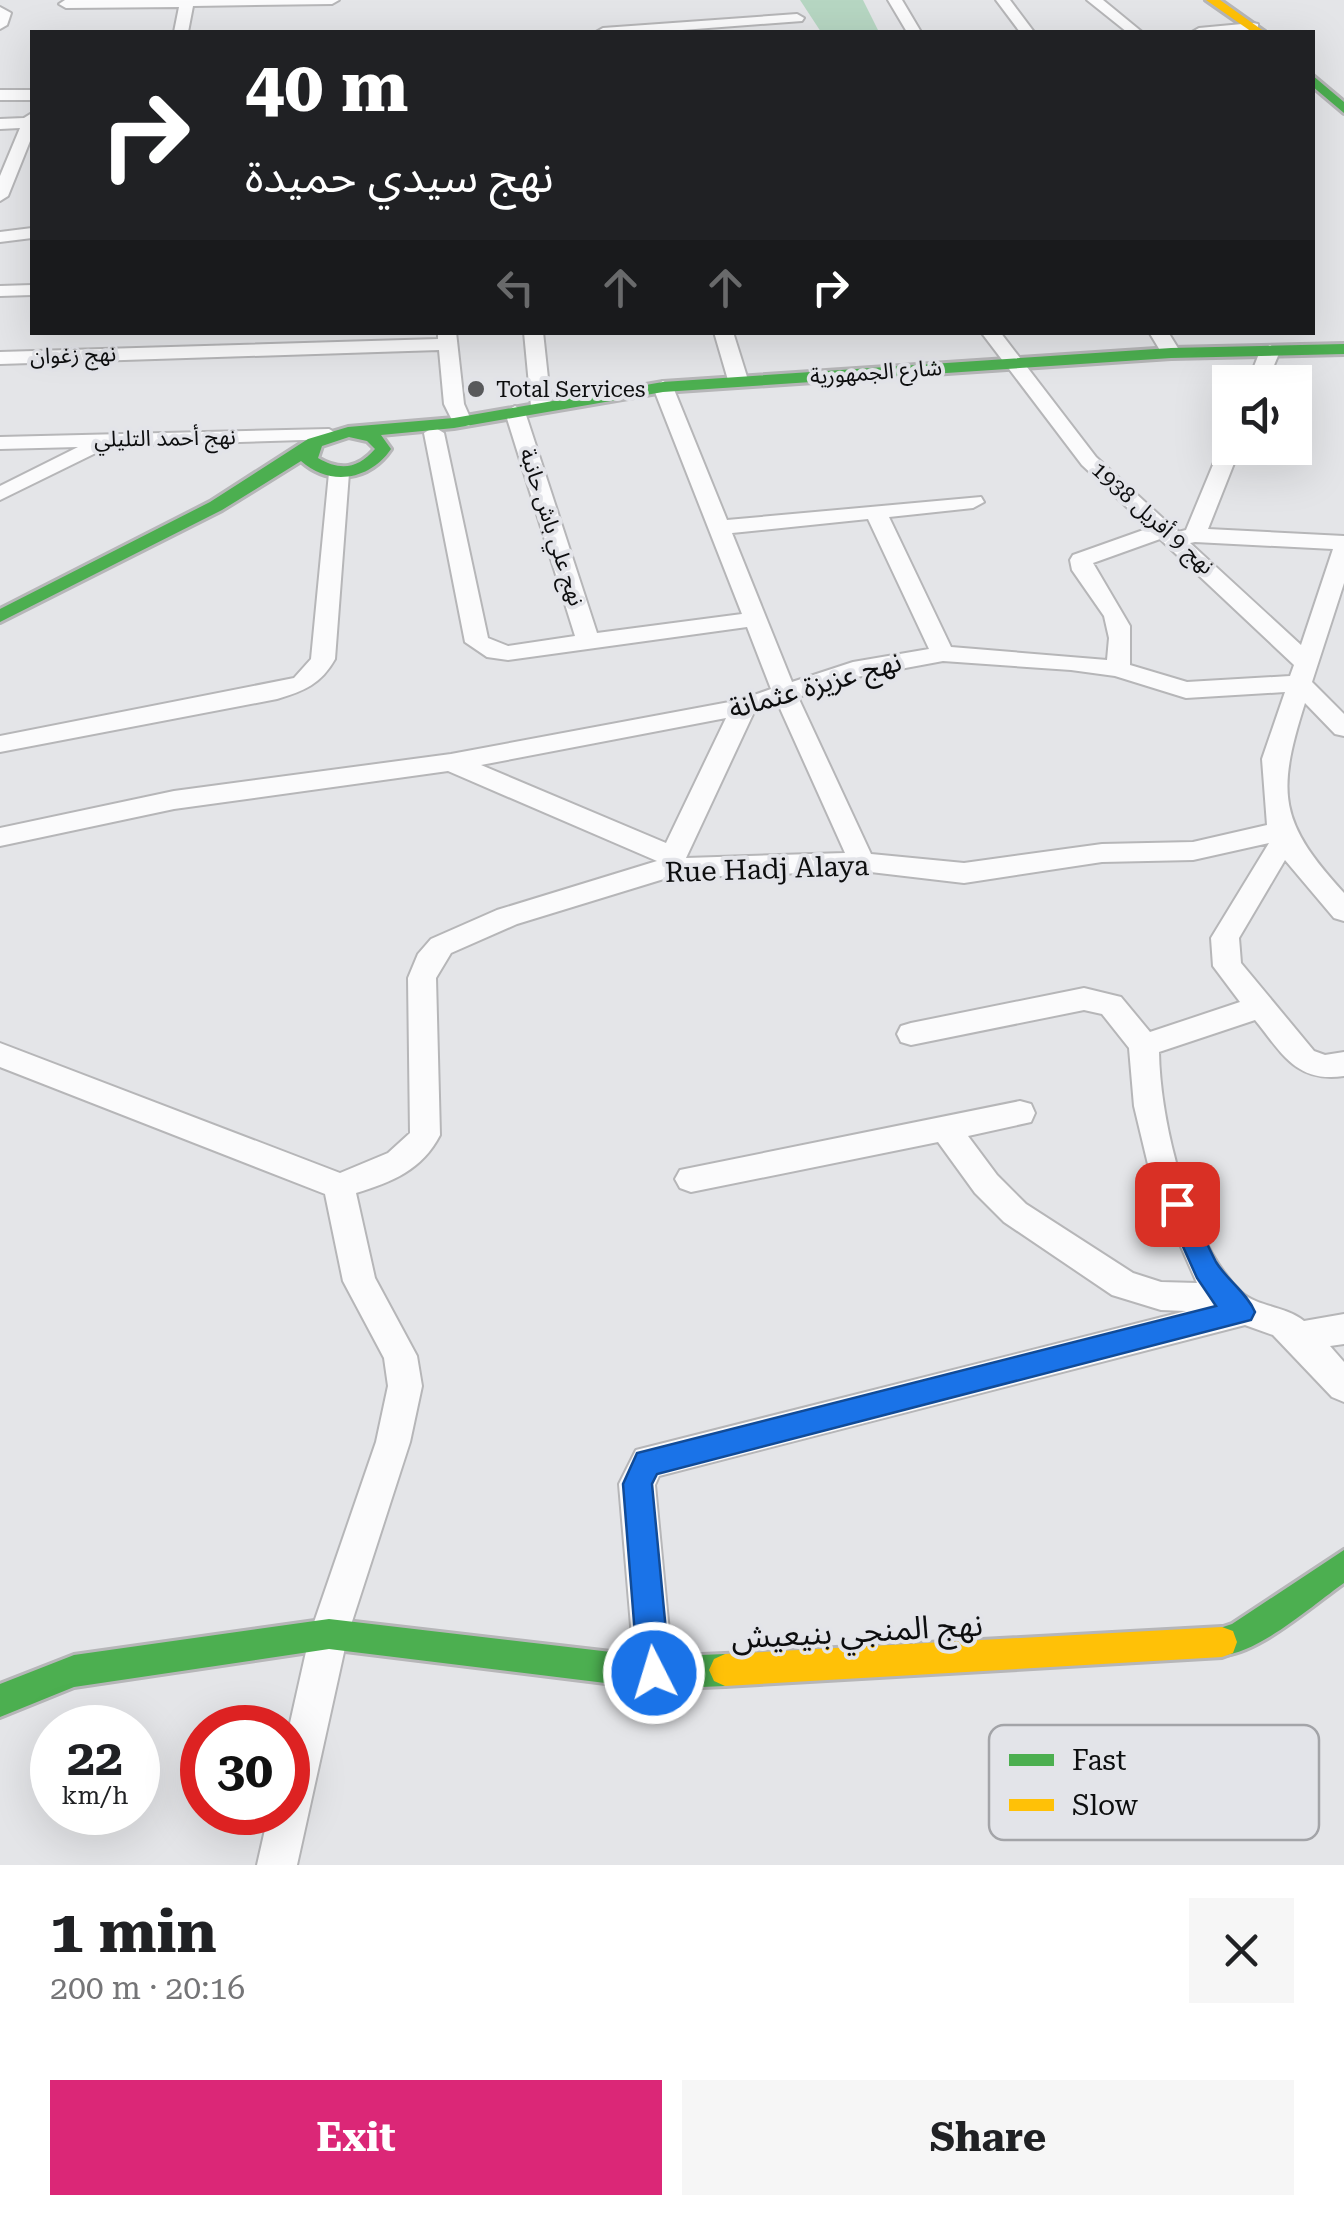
<!DOCTYPE html>
<meta charset="utf-8">
<style>
:root{--surface:#fff;--page:#f6f6f6;--text:#202124;--muted:#757577;--accent:#db2777}
body{margin:0;font-family:"Roboto Serif","Noto Sans Arabic",serif;background:var(--page);color:var(--text);height:100vh;display:flex;flex-direction:column;font-size:38px;white-space:nowrap}
*{box-sizing:border-box;margin:0}
p{font-size:32px;color:var(--muted)}
.icon{flex:none;width:55px;height:55px;fill:none;stroke:currentColor;stroke-width:2;stroke-linecap:round;stroke-linejoin:round}
.map{position:relative;height:1865px;overflow:hidden}
.side{display:flex;flex-direction:column;background:var(--surface);flex:1}
.side>*{flex:none}
.guide{position:absolute;left:30px;top:30px;width:1285px;height:305px;border-radius:0px;box-shadow:0 10px 40px #0002;background:#202124;color:#fff;overflow:hidden}
.controls{position:absolute;left:1212px;top:365px;display:grid;gap:20px}
.controls a{display:grid;place-items:center;width:100px;height:100px;border-radius:0px;background:var(--surface);box-shadow:0 10px 40px #0002;font-size:50px}
.speed{position:absolute;left:30px;top:1705px;display:flex;gap:20px;font-size:50px;font-weight:700;text-align:center}
.speed>*{display:grid;place-content:center;width:130px;height:130px;border-radius:50%;background:var(--surface);box-shadow:0 10px 40px #0002;line-height:1}
.speed small{font-size:25px;font-weight:400}
.speed .limit{border:15px solid #d22;background:#fff;color:#111}
.pin{position:absolute;display:grid;place-items:center;width:85px;height:85px;color:#fff;margin:-42px;border-radius:20px;box-shadow:0 5px 15px #0006}
.me{position:absolute;width:110px;margin:-55px;rotate:355deg;stroke-linejoin:round;filter:drop-shadow(0 0 8px #0008)}
.turn{display:flex;align-items:center;gap:35px;height:210px;padding:0 50px;font-size:45px}
.turn .icon{width:130px;height:130px;stroke-width:2.5}
.turn b{display:block;font-size:70px;line-height:85px}
.lanes{display:flex;align-items:center;height:95px;padding:0 50px;background:#0003;justify-content:center;gap:50px;direction:ltr}
.lanes .off{opacity:.35}
.round{display:grid;place-items:center;flex:none;width:105px;height:105px;border-radius:0px;background:var(--page)}
.summary{display:flex;align-items:center;justify-content:space-between;height:170px;padding:0 50px}
h1{font-size:60px;font-weight:700;line-height:75px}
.button{display:flex;gap:20px;margin-top:auto;padding:20px 50px}
.button a{flex:1;height:115px;border-radius:0px;background:var(--accent);color:#fff;font-size:40px;font-weight:700;line-height:115px;text-align:center}
.button a+a{background:var(--page);color:var(--text)}
.map>svg:first-child{display:block}
</style>
<div class="map">
<svg width="1344" height="1865" viewBox="0 0 1344 1865">
<rect width="100%" height="100%" fill="#e4e5e8"/>
<!-- green -->
<path fill="#b6d6c2" d="M800,0H863L879,32H821Z"/>
<g fill="none" stroke-linecap="round" stroke-linejoin="round">
<defs>
<path id="street" d="M339,0L332,4L193,6L188,32H174L179,7L66,8L59,4L65,0Z
M888,0H902L921,32H907Z
M996,0H1010L1034,32H1020Z
M1087,0H1103L1142,32H1127Z
M0,7L11,13L7,25L0,29Z
M797,14L804,18L802,21L656,32H596L603,28Z
M1253,23L1258,24V30L1192,32L1199,28Z
M0,90H32V100H0Z
M32,113V136L8,196L0,201V176L20,128L0,129V119L24,118Z
M32,228V238L0,242V232Z
M32,285V295L0,296V286Z
M438,332H456L464,404L472,422L469,426H455L444,404L439,350L0,364V352L438,339Z
M524,332H543L551,406L548,410L541,412L531,406Z
M714,332H733L748,380L745,384H731L728,380Z
M981,332H1000L1096,457L1168,523L1175,524L1178,532L1186,530L1220,448L1230,442V448H1240L1208,529L1344,536V583L1312,682L1344,714V736L1335,734L1305,703C1276,794 1279,822 1344,893V921L1334,918L1285,860L1239,938L1241,963L1314,1051L1325,1055L1344,1052V1076C1296,1083 1282,1053 1255,1020L1159,1052C1160,1122 1189,1241 1241,1292C1257,1307 1286,1306 1304,1321L1344,1314V1344L1330,1346L1344,1362V1402L1332,1397L1273,1335L1245,1325L659,1476L655,1485L673,1673L667,1686L654,1692L641,1686L635,1673L619,1484L636,1450L1186,1311L1161,1310L1112,1295L1004,1222L975,1193L938,1142L691,1192L680,1188L675,1179L680,1170L1020,1101L1031,1104L1035,1113L1031,1122L968,1136L997,1175L1026,1204L1133,1273L1161,1282L1197,1283L1152,1181L1134,1106L1129,1048L1102,1014L1084,1010L911,1045L901,1042L897,1034L901,1026L911,1023L1084,988L1121,997L1150,1032L1240,1002L1213,966L1211,938L1269,843L1193,860L1102,862L964,883L862,871L667,878L517,924L451,953L436,978L440,1135C422,1170 392,1182 356,1193L375,1278L417,1356L422,1386L410,1442L348,1634L297,1865H257L269,1812H288V1732L310,1634L376,1442L388,1386L384,1358L343,1281L325,1194L0,1067V1043L340,1173L388,1153L410,1133L408,978L418,954L431,939L497,910L657,861L448,771L174,809L0,846V828L174,791L451,754L740,700L771,689L747,627L508,660L487,657L465,642L424,433L434,427L444,433L488,638L508,646L575,636L505,412L515,406L525,412L597,633L742,614L653,387L663,381L673,387L727,520L981,497L984,502L973,508L889,517L951,647L1107,660L1109,638L1104,616L1072,570L1070,560L1073,555L1149,528L1082,465ZM868,519L929,649L853,662L792,682L732,533ZM1160,539L1294,665L1290,676L1187,682L1130,665V626L1093,563ZM1195,542L1333,549L1301,645L1190,543ZM943,661L1071,670L1115,676L1186,698L1285,692L1262,759L1267,825L1193,842L1102,844L964,863L871,854L798,697L857,677ZM778,704L845,853L686,858L754,712ZM726,718L666,843L481,765Z
M1149,332H1168L1181,353L1178,357H1164Z
M1270,345L1280,351L1267,382H1248L1260,351Z
M329,429L339,435L336,439L110,446L0,500V486L78,447L0,449V437Z
M339,467L349,473L335,659C321,684 304,691 277,699L0,752V736L294,678L311,659L329,473Z"/>
<path id="fast" d="M1312,75L1344,102V113L1312,86Z
M1344,344V354L1171,358L663,392L454,428L381,435L391,449C370,480 330,487 301,461L222,510L0,622V609L210,502L308,439L348,427L454,418L663,382L1171,348ZM349,437L367,441L375,449C358,469 340,471 318,458L322,446Z
M1344,1550V1583C1315,1603 1244,1667 1211,1653L1207,1642L1211,1631L1232,1624Z
M329,1619L654,1657L725,1654L736,1659L741,1670L736,1681L725,1686L654,1689L329,1649L74,1687L0,1717V1684L74,1655Z"/>
<path id="slow" d="M1206,0H1220L1265,32H1252Z
M1222,1627L1233,1631L1237,1642L1233,1653L1222,1657L725,1686L714,1681L709,1670L714,1659L725,1654Z"/>
</defs>
<!-- street casing -->
<use href="#street" stroke="#b6b6b8" stroke-width="4"/>
<!-- fast casing -->
<use href="#fast" stroke="#b6b6b8" stroke-width="6"/>
<!-- slow casing -->
<use href="#slow" stroke="#b6b6b8" stroke-width="6"/>
<!-- street -->
<use href="#street" fill="#fbfbfc" fill-rule="evenodd"/>
<!-- fast -->
<use href="#fast" fill="#4caf50" fill-rule="evenodd"/>
<!-- slow -->
<use href="#slow" fill="#ffc107" fill-rule="evenodd"/>
</g>
<!-- route -->
<path fill="#1a73e8" stroke="#114b97" stroke-width="2.5" d="M1177,1193L1186,1196C1196,1218 1205,1241 1216,1262C1227,1280 1247,1293 1255,1312L1251,1320L657,1474L652,1484L670,1673L665,1684L654,1689L643,1684L638,1673L623,1484L637,1453L1216,1306L1197,1278L1164,1204L1168,1196Z"/>
<!-- markers -->
<circle fill="#58595b" stroke="#e3e4e9" stroke-width="4" cx="476" cy="389" r="10"/>
<g text-anchor="middle" dominant-baseline="central" stroke-width="8" stroke-linejoin="round" paint-order="stroke">
<!-- far-street labels -->
<g font-size="22" fill="#0d0e0f" stroke="#e3e4e9">
<text transform="translate(73 355) rotate(-2)">نهج زغوان</text>
<text transform="translate(876 372) rotate(-4)">شارع الجمهورية</text>
<text transform="translate(165 438) rotate(-1)">نهج أحمد التليلي</text>
<text transform="translate(1153 518) rotate(42)">نهج 9 أفريل 1938</text>
<text transform="translate(552 527) rotate(72)">نهج علي باش حانبة</text>
</g>
<!-- far-poi labels -->
<g font-size="22" fill="#0d0e0f" stroke="#e3e4e9" text-anchor="start">
<text x="496" y="389">Total Services</text>
</g>
<!-- street labels -->
<g font-size="28" fill="#0d0e0f" stroke="#e3e4e9">
<text transform="translate(815 685) rotate(-16)">نهج عزيزة عثمانة</text>
<text transform="translate(767 869) rotate(-2)">Rue Hadj Alaya</text>
</g>
<!-- near-street labels -->
<g font-size="32" fill="#0d0e0f" stroke="#e3e4e9">
<text transform="translate(857 1631) rotate(-3)">نهج المنجي بنيعيش</text>
</g>
</g>
<!-- legend -->
<rect x="989" y="1725" width="330" height="115" rx="15" fill="#e3e4e9" stroke="#a3a4a8" stroke-width="2.5"/>
<rect x="1009" y="1754" width="45" height="12" fill="#4caf50"/>
<rect x="1009" y="1799" width="45" height="12" fill="#ffc107"/>
<g font-size="28" fill="#0d0e0f">
<text x="1072" y="1770">Fast</text>
<text x="1072" y="1815">Slow</text>
</g>
</svg>
<div class="controls">
<a><svg class="icon" aria-label="sound" viewBox="0 0 24 24"><path d="M4 9h4l5-4v14l-5-4H4zM17 9q2 3 0 6"/></svg></a>
</div>
<div class="speed"><div>22<small>km/h</small></div><div class="limit">30</div></div>
<div class="pin" style="left:1177px;top:1204px;background:#d93025"><svg class="icon" aria-label="arrive" viewBox="0 0 24 24"><path d="M6 21V4h12l-3 4 3 4H6"/></svg></div>
<svg class="me" style="left:654px;top:1673px" viewBox="-20 -20 40 40"><circle r="17" fill="#1a73e8" stroke="#fff" stroke-width="3"/><path d="M0-11L8 9 0 5-8 9z" fill="#fff"/></svg>
<div class="guide">
<div class="turn"><svg class="icon" aria-label="right" viewBox="0 0 24 24"><path d="M7 20v-9h11M14 6l5 5-5 5"/></svg><div><b>40 m</b>نهج سيدي حميدة</div></div>
<div class="lanes"><svg class="icon off" aria-label="left" viewBox="0 0 24 24"><path d="M17 20v-9H6M10 6l-5 5 5 5"/></svg><svg class="icon off" aria-label="ahead" viewBox="0 0 24 24"><path d="M12 20V5M6 11l6-6 6 6"/></svg><svg class="icon off" aria-label="ahead" viewBox="0 0 24 24"><path d="M12 20V5M6 11l6-6 6 6"/></svg><svg class="icon" aria-label="right" viewBox="0 0 24 24"><path d="M7 20v-9h11M14 6l5 5-5 5"/></svg></div>
</div>
</div>
<section class="side">
<div class="summary"><div><h1>1 min</h1><p>200 m · 20:16</p></div><a class="round"><svg class="icon" aria-label="close" viewBox="0 0 24 24"><path d="M6 6l12 12M18 6L6 18"/></svg></a></div>
<div class="button"><a>Exit</a><a>Share</a></div>
</section>
